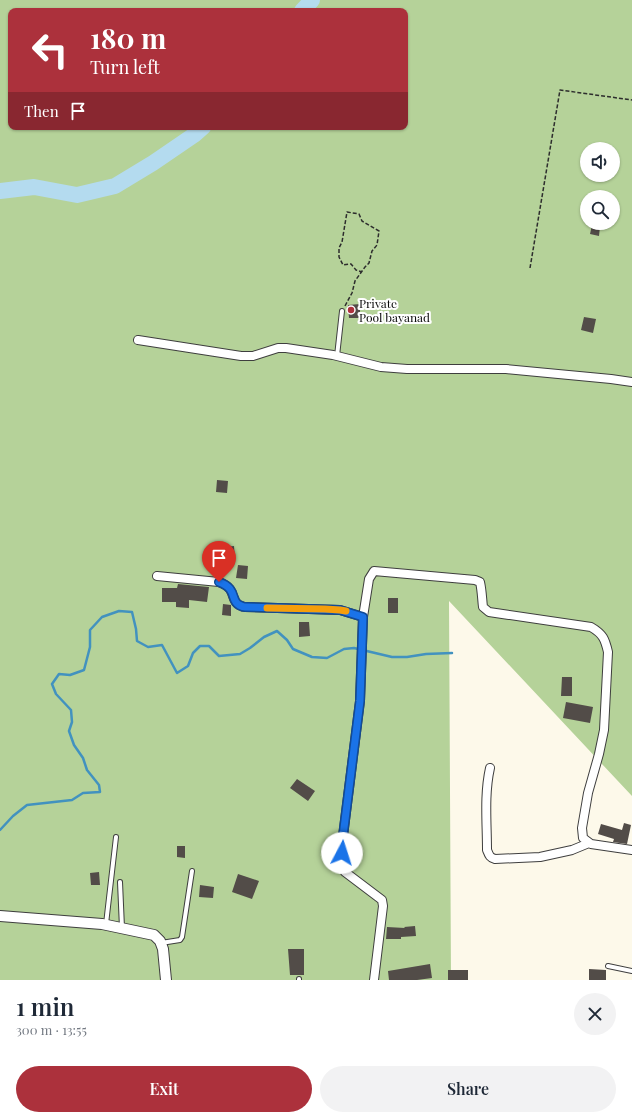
<!DOCTYPE html>
<meta charset="utf-8">
<style>
:root{--surface:#fff;--page:#f2f2f3;--text:#1f2937;--muted:#747a83;--accent:#ac313c}
body{margin:0;font-family:"Playfair Display",serif;background:var(--page);color:var(--text);height:100vh;display:flex;flex-direction:column;font-size:15px;white-space:nowrap}
*{box-sizing:border-box;margin:0}
p{font-size:13px;color:var(--muted)}
.icon{flex:none;width:22px;height:22px;fill:none;stroke:currentColor;stroke-width:2;stroke-linecap:round;stroke-linejoin:round}
.map{position:relative;height:980px;overflow:hidden}
.side{display:flex;flex-direction:column;background:var(--surface);flex:1}
.side>*{flex:none}
.guide{position:absolute;left:8px;top:8px;width:400px;height:122px;border-radius:8px;box-shadow:0 1px 3px #0004;background:#ac313c;color:#fff;overflow:hidden}
.controls{position:absolute;left:580px;top:142px;display:grid;gap:8px}
.controls a{display:grid;place-items:center;width:40px;height:40px;border-radius:50%;background:var(--surface);box-shadow:0 1px 3px #0004;font-size:20px}
.pin{position:absolute;display:grid;place-items:center;width:34px;height:34px;color:#fff;margin:-41px -17px;border-radius:50% 50% 50% 0;rotate:-45deg;box-shadow:0 0 4px #0007}
.pin .icon{rotate:45deg}
.me{position:absolute;width:44px;margin:-22px;rotate:5deg;stroke-linejoin:round;filter:drop-shadow(0 0 3px #0008)}
.turn{display:flex;align-items:center;gap:14px;height:84px;padding:0 16px;font-size:18px}
.turn .icon{width:52px;height:52px;stroke-width:2.5}
.turn b{display:block;font-size:28px;line-height:34px}
.then{display:flex;align-items:center;height:38px;padding:0 16px;background:#0003;gap:8px;font-size:15px}
.round{display:grid;place-items:center;flex:none;width:42px;height:42px;border-radius:21px;background:var(--page)}
.summary{display:flex;align-items:center;justify-content:space-between;height:68px;padding:0 16px}
h1{font-size:24px;font-weight:600;line-height:30px}
.button{display:flex;gap:8px;margin-top:auto;padding:8px 16px}
.button a{flex:1;height:46px;border-radius:24px;background:var(--accent);color:#fff;font-size:16px;font-weight:600;line-height:46px;text-align:center}
.button a+a{background:var(--page);color:var(--text)}
.map>svg:first-child{display:block}
</style>
<div class="map">
<svg width="632" height="980" viewBox="0 0 632 980">
<rect width="100%" height="100%" fill="#fdf9ea"/>
<!-- forest -->
<path fill="#b5d299" fill-rule="evenodd" d="M0,0H632V796L449,601L451,980H0ZM11,11H405V127H11ZM587,149H613V175H587ZM587,197H613V223H587Z"/>
<g fill="none" stroke-linecap="round" stroke-linejoin="round">
<!-- stream -->
<path stroke="#4292bf" stroke-width="2.5" d="M0,830L13,816L27,805L72,800L83,793L100,792L99,785L87,770L83,758L74,745L69,731L72,722L71,710L56,694L52,684L59,674L70,675L84,670L90,647V630L102,617L119,611L132,612L136,629L137,641L148,647L162,645L177,673L188,666L193,653L200,646H209L219,656L240,654L250,648L264,637L277,631L287,640L293,649L312,657L327,658L344,649L354,648L392,657H407L426,654L452,653"/>
<!-- river -->
<path stroke="#b4dbef" stroke-width="16" d="M302,11L312,0
M0,191L34,187L77,195L115,186L153,163L194,135L203,127"/>
</g>
<!-- building -->
<path fill="#524c48" d="M592,225L600,226L599,236L590,234Z
M360,304V318H349L348,305Z
M584,317L596,319L593,333L581,330Z
M217,480L228,481L227,493L216,492Z
M234,546L235,561L214,563V564L207,565L206,552L215,551V548Z
M238,565L248,566L247,579L236,578Z
M178,584L209,587L207,602L189,600V608L176,607V602H162V588H177Z
M388,598H398V613H388Z
M223,604L231,605V616L222,615Z
M299,622H309L310,636L299,637Z
M562,677H572V696H561Z
M566,702L593,707L590,723L563,718Z
M297,779L315,791L308,801L290,788Z
M624,823L631,825L627,844L613,842L614,839L598,834L601,824L622,830Z
M177,846H185V858L177,857Z
M99,872L100,885H91L90,873Z
M238,874L259,881L252,899L232,892Z
M200,885L214,887L213,898L199,897Z
M415,926L416,936L401,937V939H386L387,927L405,928L404,927Z
M288,949H304V975H290Z
M430,964L432,978L417,980H389L388,971Z
M589,969L606,970V980H589Z
M448,970H468V980H448Z"/>
<g fill="none" stroke-linecap="round" stroke-linejoin="round">
<defs>
<path id="service" d="M337,356L342,311
M120,882L122,928
M106,924L116,837
M161,943L180,940L182,937L192,871
M608,966L632,971
M299,979V980"/>
<path id="minor" d="M138,340L241,356H253L278,348H286L333,355L381,367L407,369H506L611,379L632,382
M157,576L219,582C238,589 229,599 239,605C241,606 243,607 245,607L340,610L363,617
M490,768C484,795 487,823 487,850C489,855 490,858 495,859L540,857L572,850L589,843
M374,980L383,906L382,900L345,872L342,862V844L360,701L363,617L369,579L374,571L475,580L480,582C482,591 482,599 483,607L489,612L591,627C603,634 605,639 608,652L604,730L599,754L588,793L582,828L583,838L591,844L632,850"/>
<path id="tertiary" d="M0,916L102,924L154,935L160,941L163,949L166,980"/>
</defs>
<!-- service casing -->
<use href="#service" stroke="#3e3e3e" stroke-width="6"/>
<!-- minor casing -->
<use href="#minor" stroke="#3e3e3e" stroke-width="10"/>
<!-- tertiary casing -->
<use href="#tertiary" stroke="#3e3e3e" stroke-width="12"/>
<!-- path -->
<path stroke="#2d2d2d" stroke-width="1.5" stroke-dasharray="4 2" stroke-linecap="butt" d="M530,268L560,90L632,100
M345,306L352,293L355,281L365,267L369,263L372,251L377,245L379,231L362,221L359,214L347,212L342,242L339,248V257L343,265L351,264L356,270L362,272"/>
<!-- service -->
<use href="#service" stroke="#fff" stroke-width="4"/>
<!-- minor -->
<use href="#minor" stroke="#fff" stroke-width="8"/>
<!-- tertiary -->
<use href="#tertiary" stroke="#fff" stroke-width="10"/>
</g>
<g fill="none" stroke-linecap="round" stroke-linejoin="round">
<defs>
<path id="route" d="M219,582C238,589 230,600 239,605C241,606 243,607 245,607L340,610L363,617L360,701L342,844V853"/>
</defs>
<!-- route casing -->
<use href="#route" stroke="#114b97" stroke-width="10"/>
<!-- route -->
<use href="#route" stroke="#1a73e8" stroke-width="7"/>
<!-- slow -->
<path stroke="#f59e0b" stroke-width="7" d="M267,608L325,609L340,610L346,611"/>
</g>
<!-- markers -->
<circle fill="#ac313c" stroke="#fff" stroke-width="1.5" cx="351" cy="310" r="4"/>
<g text-anchor="middle" dominant-baseline="central" stroke-width="4" stroke-linejoin="round" paint-order="stroke">
<!-- poi labels -->
<g font-size="12" fill="#0b0b0b" stroke="#fff" text-anchor="start">
<text x="359" y="303">Private<tspan x="359" dy="14">Pool bayanad</tspan></text>
</g>
</g>
</svg>
<div class="controls">
<a><svg class="icon" aria-label="sound" viewBox="0 0 24 24"><path d="M4 9h4l5-4v14l-5-4H4zM17 9q2 3 0 6"/></svg></a>
<a><svg class="icon" aria-label="search" viewBox="0 0 24 24"><circle cx="10" cy="10" r="6"/><path d="M15 15l6 6"/></svg></a>
</div>
<div class="pin" style="left:219px;top:582px;background:#d93025"><svg class="icon" aria-label="arrive" viewBox="0 0 24 24"><path d="M6 21V4h12l-3 4 3 4H6"/></svg></div>
<svg class="me" style="left:342px;top:853px" viewBox="-20 -20 40 40"><circle r="19" fill="#fff"/><path d="M0-13L10 11 0 6-10 11z" fill="#1a73e8"/></svg>
<div class="guide">
<div class="turn"><svg class="icon" aria-label="left" viewBox="0 0 24 24"><path d="M17 20v-9H6M10 6l-5 5 5 5"/></svg><div><b>180 m</b>Turn left</div></div>
<div class="then">Then<svg class="icon" aria-label="arrive" viewBox="0 0 24 24"><path d="M6 21V4h12l-3 4 3 4H6"/></svg></div>
</div>
</div>
<section class="side">
<div class="summary"><div><h1>1 min</h1><p>300 m · 13:55</p></div><a class="round"><svg class="icon" aria-label="close" viewBox="0 0 24 24"><path d="M6 6l12 12M18 6L6 18"/></svg></a></div>
<div class="button"><a>Exit</a><a>Share</a></div>
</section>
